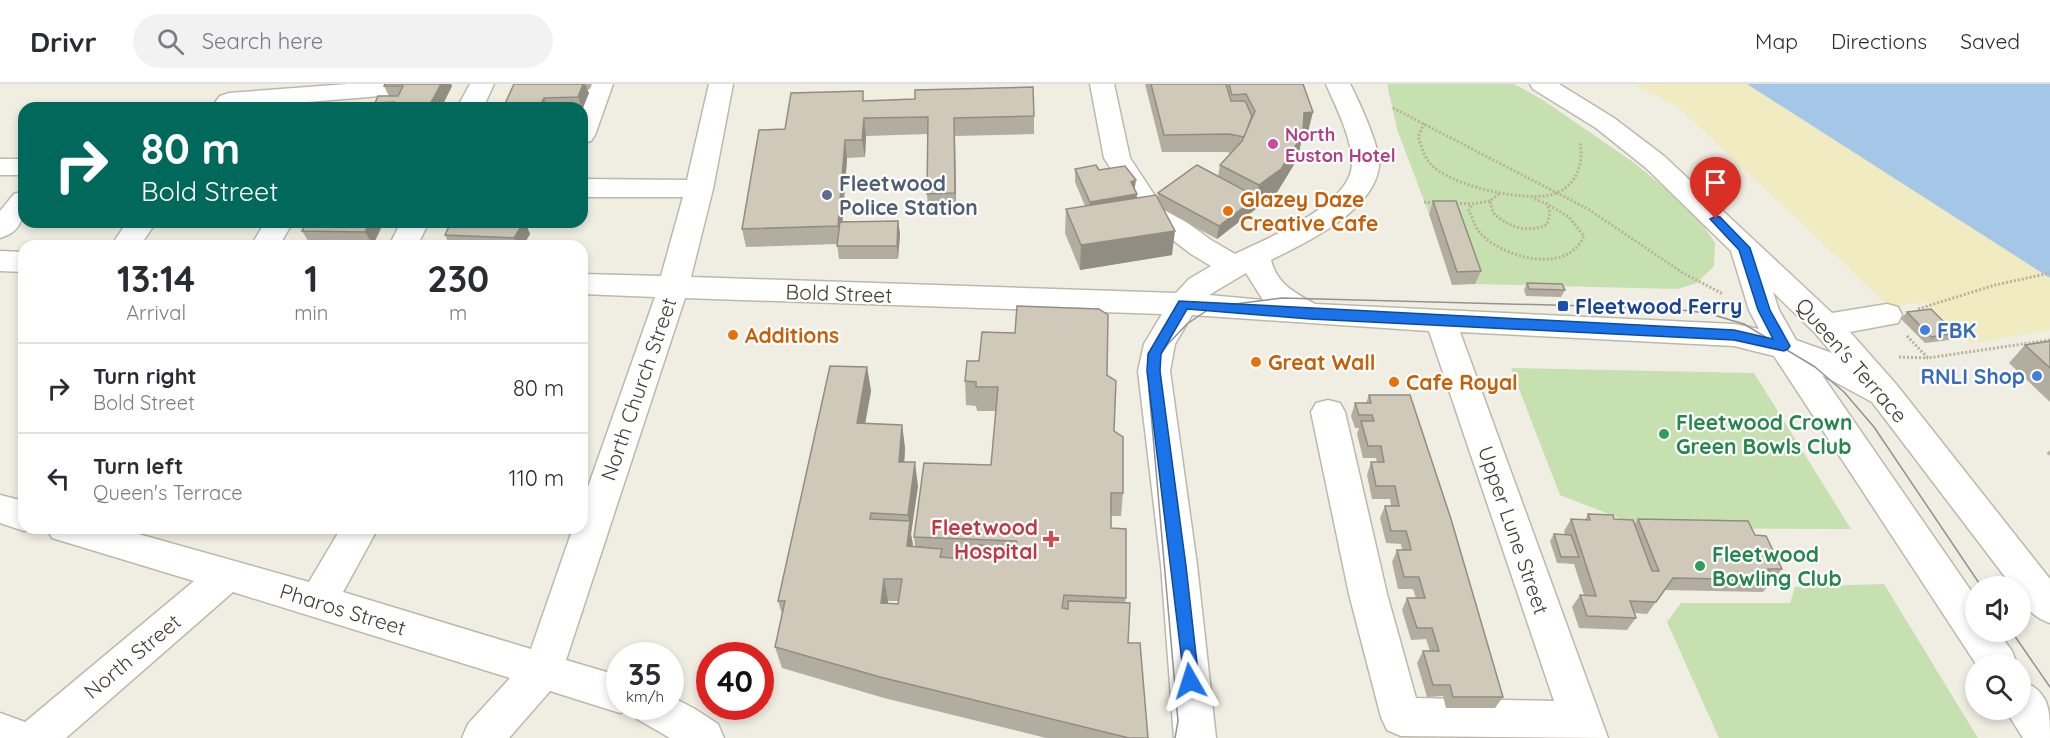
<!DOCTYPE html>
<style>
:root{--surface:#fff;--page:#f2f2f3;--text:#2b2b33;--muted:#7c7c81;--line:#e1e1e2}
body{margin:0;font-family:Quicksand,sans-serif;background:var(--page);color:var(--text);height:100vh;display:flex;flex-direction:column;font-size:22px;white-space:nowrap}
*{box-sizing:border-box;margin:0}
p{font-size:20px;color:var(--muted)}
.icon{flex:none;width:33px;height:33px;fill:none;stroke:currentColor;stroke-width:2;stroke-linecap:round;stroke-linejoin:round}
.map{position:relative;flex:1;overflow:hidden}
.panel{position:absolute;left:18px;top:156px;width:570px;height:294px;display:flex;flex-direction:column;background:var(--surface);border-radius:18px;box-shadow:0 3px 9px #0003}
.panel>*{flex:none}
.top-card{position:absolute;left:18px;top:18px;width:570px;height:126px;border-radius:18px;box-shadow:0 3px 9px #0003;background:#00695c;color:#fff;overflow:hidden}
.buttons{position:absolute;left:1965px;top:492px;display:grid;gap:12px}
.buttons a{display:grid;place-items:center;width:66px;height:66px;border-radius:50%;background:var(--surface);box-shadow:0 3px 9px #0003;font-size:30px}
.speed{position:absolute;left:606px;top:558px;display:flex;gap:12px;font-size:30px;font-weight:700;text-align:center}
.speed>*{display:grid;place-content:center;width:78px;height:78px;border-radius:50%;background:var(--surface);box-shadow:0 3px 9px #0003;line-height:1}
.speed small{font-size:15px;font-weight:400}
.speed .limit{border:9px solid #d22;background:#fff;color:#111}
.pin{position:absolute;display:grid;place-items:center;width:51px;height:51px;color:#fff;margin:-62px -26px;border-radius:50% 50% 50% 0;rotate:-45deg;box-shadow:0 0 6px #0007}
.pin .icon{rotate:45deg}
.me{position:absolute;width:66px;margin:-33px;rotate:354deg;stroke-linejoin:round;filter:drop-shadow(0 0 4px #0008)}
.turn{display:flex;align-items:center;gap:21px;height:126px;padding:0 24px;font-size:27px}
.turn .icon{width:78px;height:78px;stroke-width:2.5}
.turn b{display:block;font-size:42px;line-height:51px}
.eta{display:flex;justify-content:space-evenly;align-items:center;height:102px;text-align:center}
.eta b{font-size:36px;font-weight:700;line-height:42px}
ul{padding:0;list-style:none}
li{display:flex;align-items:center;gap:18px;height:90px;padding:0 24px;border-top:2px solid var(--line)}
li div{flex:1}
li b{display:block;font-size:22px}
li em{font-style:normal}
header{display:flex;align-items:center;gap:36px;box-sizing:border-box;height:84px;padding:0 30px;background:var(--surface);border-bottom:2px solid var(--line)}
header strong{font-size:28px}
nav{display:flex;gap:33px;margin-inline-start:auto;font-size:21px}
.search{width:420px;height:54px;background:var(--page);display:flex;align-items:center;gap:15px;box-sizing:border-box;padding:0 21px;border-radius:33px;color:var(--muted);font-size:22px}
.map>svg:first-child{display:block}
</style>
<header>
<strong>Drivr</strong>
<div class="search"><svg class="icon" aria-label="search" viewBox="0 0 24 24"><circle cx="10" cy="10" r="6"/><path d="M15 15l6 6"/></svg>Search here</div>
<nav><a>Map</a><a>Directions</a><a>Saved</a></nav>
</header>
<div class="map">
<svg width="2050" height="654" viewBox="0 0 2050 654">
<rect width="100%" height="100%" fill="#f0ede3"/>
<!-- green -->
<path fill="#c7e0b0" d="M1387,0H1514L1543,16L1633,78L1694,128L1715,159L1714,182L1697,199L1677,205L1475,200L1452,130H1429L1397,45Z
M1511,284L1754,289L1851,445L1645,444L1560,411Z
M1884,500L1978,654H1719L1667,538L1681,519H1790L1795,503Z"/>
<!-- sand -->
<path fill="#f1ebc2" d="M1633,0H1920L2050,84V246L1971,260L1925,218L1890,223L1678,23Z"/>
<!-- water -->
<path fill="#a5c7e7" d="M1747,0H2050V194Z"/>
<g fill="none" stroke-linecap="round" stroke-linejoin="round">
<defs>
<path id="minor" d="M348,0H414L416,3L413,8L404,10L236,24L220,22L216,17L220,12L229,9Z
M470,0H494L483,24H457Z
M589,0H613L595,51L591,57L582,59V24H579Z
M709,0H733L713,105L691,193L1176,209L1189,195L1211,182L1191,170L1139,130L1104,74L1090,0H1114L1130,74L1159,118L1211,156L1235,170C1266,155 1353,120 1352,79C1352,54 1336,23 1326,0H1350C1359,17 1381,65 1379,82C1374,127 1307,158 1271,176C1277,200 1295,209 1315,220L1734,240L1759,245L1749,226L1731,167L1646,84L1596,44L1533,5L1530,0H1559L1614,34L1664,72L1832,229L1887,220L1898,223L1902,231L1898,239L1850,248L1896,300L2050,495V539C2034,534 2020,521 2020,502H2012L1872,318L1822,291L1976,514V548H1998L2012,567L2017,580H1976L1774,272L1734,262L1460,248L1608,654L1401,652L1387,646L1381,633L1349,510L1311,328L1316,319L1328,316L1340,319L1345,328L1387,510L1416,614L1554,617L1429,247L1192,231L1175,260L1170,287L1197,481L1216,654H1174L1161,481L1138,287L1144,260L1162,230L685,214L566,576L620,592V622H670V612L695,625L718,640L724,654H670L637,635L632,625L620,629L550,607L509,654H462L468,640L510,594L233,508L66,654H0V629L25,638L194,497L52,454L47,444H117L309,498L341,444H378L343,508L531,565L573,444H582V420L655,213L582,210V190L661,192L683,113H582V95L687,96ZM1246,189L1263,216L1209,211ZM1773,208L1815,249L1832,269L1796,256L1779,226Z
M0,75H24V91H0Z
M24,107C24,129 25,147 0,154V127L14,110Z
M127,138H156L140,162H111Z
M265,138H293L279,162H251Z
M401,138H429L417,162H389Z
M0,167L24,168V188L0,187Z
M0,411L24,417V444H31L24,447L0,439Z
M2020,596C2050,607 2050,626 2050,654H2023L2006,627L2020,626Z"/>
</defs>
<!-- minor casing -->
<use href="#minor" stroke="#bdb8aa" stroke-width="3"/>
<!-- path-far1 -->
<path stroke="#bab19a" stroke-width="3" stroke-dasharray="2 2" stroke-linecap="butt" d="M1393,24L1588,125L1683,189L1723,210
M1424,39L1418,53C1421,61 1424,72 1429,78C1447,102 1527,119 1554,110C1577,102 1584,79 1580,58
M1499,110L1490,117L1493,129C1511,144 1525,149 1547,141L1550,129L1547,120L1532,114
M1490,117L1472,120L1469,126C1472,134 1475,144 1482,151C1502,171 1553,187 1576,164C1579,161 1582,156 1584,152L1569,133L1547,120
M1424,118L1435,119
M1452,119L1472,120
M1918,225L1995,201L2050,189
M1907,252L1928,274L2050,256
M1899,273L1928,274"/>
<!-- path -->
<path stroke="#bab19a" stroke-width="4" stroke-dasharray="3 3" stroke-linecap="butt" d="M2048,368L2050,370"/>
<!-- minor -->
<use href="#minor" fill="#fff" fill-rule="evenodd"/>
<!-- tram -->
<path stroke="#929292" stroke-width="1.5" d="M2012,548L2050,603
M1175,654L1178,637L1149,306L1156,276L1167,261L1187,240L1212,223L1282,214L1663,224L1707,229L1744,240L1815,283L1844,308L1874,343L1981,502"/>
</g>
<!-- wall -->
<path fill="#b3ada0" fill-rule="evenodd" d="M385,0H451L452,2L441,24H378L375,19L389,12L384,2Z
M514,0H592L590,5L587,6L589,9L582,26V24H503Z
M1145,0H1303L1307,52L1302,53L1298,74L1276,110L1217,155L1164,126L1172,171L1080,186L1065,149L1066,125L1085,122L1075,98V85L1099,86L1135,105L1137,114H1158V109L1218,92L1220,81L1231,69L1226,68H1162Z
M865,17L1034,32V50L955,52L956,126L928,127L927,110L928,50L866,52L865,73L847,74L842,137H898L900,150L898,175H839L837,160L746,163L742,145L785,45Z
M1433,117L1481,187L1475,200L1452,201L1429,130Z
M384,138L373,161L310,160L302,147Z
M451,138H535H525L530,150L523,162H450L445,151Z
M1527,199L1565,206L1561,213L1526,212L1524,206Z
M1907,228L1955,249L1949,256L1925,259L1901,235Z
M2050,257V318L2009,279L2025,261Z
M867,283L871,307L865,339L902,341L905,364L904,378L918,402L911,450L912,462H915L914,453L991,381L996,327H977L976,322L966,321L965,297L1107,291L1114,347L1123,409L1121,432H1111V444L1126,514L1125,519L1128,559L1148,654H1046L884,614L782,584L775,563L782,530L778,517ZM888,517H899L898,520L888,519Z
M1369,311L1503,613L1495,624H1446L1443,612L1427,613L1417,579L1423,567H1430L1426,555L1411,556L1402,526L1407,514H1416L1413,505H1398L1392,478L1397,466H1402L1401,460L1386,459L1380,434L1385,422H1391L1390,415H1372L1367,391L1371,378H1377L1376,374H1363L1357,350L1359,344H1355L1351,332L1355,319H1366Z
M1588,430L1635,440L1638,435L1755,451L1782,485L1763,508L1665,506L1647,530L1635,529L1636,534L1627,546L1579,544L1572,523L1580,511H1584L1574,480L1557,479L1550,457L1554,450L1565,451L1564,447L1571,435L1585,436Z"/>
<!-- shaded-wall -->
<path fill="#928d82" d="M441,0H451L452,2L441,24H428Z
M583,0H585L589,9L582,26L578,13Z
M544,14L548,24L540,22Z
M1313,28L1307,52L1302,53L1298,74L1276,110L1254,126L1259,101L1304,29Z
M864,34L866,52L865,73L862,56Z
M954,34L955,52L956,126L955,109Z
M845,56L847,74L841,160L838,142Z
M1136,96L1134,109L1131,98Z
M1137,110L1136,123L1089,131L1090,118Z
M1257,113L1254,126L1217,155L1219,142Z
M898,137L900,150L898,175L897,162Z
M370,138H384L373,161L365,148Z
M524,138H525L530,150L523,162H518L514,154Z
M1175,147L1172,171L1080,186L1081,161Z
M867,283L871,307L861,363L857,339Z
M902,341L905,364L903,402L899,378Z
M915,378L918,402L911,450L913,460L910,485L907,462L909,441L908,431Z
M884,495L888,517L885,541L881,519Z"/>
<!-- building -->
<path fill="#d0c9ba" stroke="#928d82" stroke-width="1.5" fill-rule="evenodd" d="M385,0H441L428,24H391L394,18L375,19L378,12H398L403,2H384Z
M514,0H583L578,13L544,14L540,22L575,21L574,24H503Z
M1151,0H1226L1231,17H1245L1252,32L1244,53L1229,50L1164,51Z
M1229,0H1303L1313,28L1304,29L1303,50L1281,85L1259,101L1220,81L1242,57L1255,27L1246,10L1232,11Z
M1033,3L1034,32L954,34L955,109L927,110L928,33L864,34L862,56H845L838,142L742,145L759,46L785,45L791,9L863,7V17L915,15V6Z
M1096,81L1099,86L1125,82L1136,96L1131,98L1137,110L1090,118L1075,85Z
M1197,81L1257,113L1219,142L1158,109Z
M1156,111L1175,147L1081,161L1066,125Z
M1433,117H1456L1481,187L1457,188Z
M898,137L897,162H837L840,138Z
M307,138H370L365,148L302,147Z
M451,138H524L514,154L445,151Z
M1527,199L1562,200L1565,206L1529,205Z
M1017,222L1099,225L1108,231L1107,291L1116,297L1114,347L1123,353V409H1111V444L1126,445V514L1064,511L1062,524L1068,525V517L1130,519L1128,559H1140L1148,654H1129L880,593L775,563L785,517H778L830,282L867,283L857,339L902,341L899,378H915L908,431L871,429L870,435L910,437L907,462L942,465L940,473L977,476L979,461L1018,464L1016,457L914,453L924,379L991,381L998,303H976V298L965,297L967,277H979L982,248L1015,249ZM884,495H902L898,520L881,519Z
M1931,225L1955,249L1931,253L1907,228Z
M2050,257V284L2025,261Z
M1369,311H1410L1451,435L1503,613H1453L1450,601H1433L1423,567H1439L1432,544H1417L1407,514H1425L1419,493H1404L1397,466H1411L1409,457L1406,447H1391L1385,422H1399L1395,402H1376L1371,378H1384L1382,368L1381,362H1368L1361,337H1374L1372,331H1359L1355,319H1371Z
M1588,430L1613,431L1614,435L1633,436L1652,487H1659L1638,435L1748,437L1755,451L1766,452L1782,485H1768L1774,496L1673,494L1656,518L1630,517L1636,534L1587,532L1580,511L1596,512L1571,435L1590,436Z
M1554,450L1571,451L1579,473H1561Z"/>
<!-- route -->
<path fill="#1a73e8" stroke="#114b97" stroke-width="1.5" d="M1716,132L1720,133L1750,164L1770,226L1790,262L1788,265L1784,267L1734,256L1310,235L1187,225L1161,270L1160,287L1186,482L1199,597L1196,603L1190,605L1185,603L1147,287L1148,270L1179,217L1734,246L1773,255L1758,226L1739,166L1710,135Z"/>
<!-- markers -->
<circle fill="#d1479c" stroke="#fff" stroke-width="2" cx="1273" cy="60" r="6"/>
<circle fill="#5c6f8a" stroke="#fff" stroke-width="2" cx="827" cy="111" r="6"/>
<g fill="#e8710a" stroke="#fff" stroke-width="2">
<circle cx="1228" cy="127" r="6"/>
<circle cx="733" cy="251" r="6"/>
<circle cx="1256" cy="278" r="6"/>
<circle cx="1394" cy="298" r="6"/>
</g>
<rect fill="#1a4fb4" stroke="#fff" stroke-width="2" x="1557" y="216" width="12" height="12" rx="3"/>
<g fill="#3f7fe0" stroke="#fff" stroke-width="2">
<circle cx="1925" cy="246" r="6"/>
<circle cx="2037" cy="292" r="6"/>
</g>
<g fill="#2e9e5b" stroke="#fff" stroke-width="2">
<circle cx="1664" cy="350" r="6"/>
<circle cx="1700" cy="482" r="6"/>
</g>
<path fill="#e0444e" stroke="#fff" stroke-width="2" d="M1048 446h6v6h6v6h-6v6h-6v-6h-6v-6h6z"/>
<g text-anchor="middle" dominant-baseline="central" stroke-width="4.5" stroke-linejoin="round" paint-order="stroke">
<!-- far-hotel labels -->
<g font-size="18" font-weight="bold" fill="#b23c85" stroke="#fff" text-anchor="start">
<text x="1285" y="50">North<tspan x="1285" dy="21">Euston Hotel</tspan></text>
</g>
<!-- service labels -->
<g font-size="21" font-weight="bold" fill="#4e5e75" stroke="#fff" text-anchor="start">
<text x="839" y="99">Fleetwood<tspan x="839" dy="24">Police Station</tspan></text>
</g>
<!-- food labels -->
<g font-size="21" font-weight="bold" fill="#c56008" stroke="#fff" text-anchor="start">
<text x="1240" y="115">Glazey Daze<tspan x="1240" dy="24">Creative Cafe</tspan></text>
<text x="745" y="251">Additions</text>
<text x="1268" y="278">Great Wall</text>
<text x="1406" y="298">Cafe Royal</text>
</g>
<!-- street labels -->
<g font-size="21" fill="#413d34" stroke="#fff">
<text transform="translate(839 209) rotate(2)">Bold Street</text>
<text transform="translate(1852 276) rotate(49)">Queen's Terrace</text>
<text transform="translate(638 305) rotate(-71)">North Church Street</text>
<text transform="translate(1514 446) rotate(71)">Upper Lune Street</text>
<text transform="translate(343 525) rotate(17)">Pharos Street</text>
<text transform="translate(132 572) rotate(-40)">North Street</text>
</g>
<!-- transit labels -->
<g font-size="21" font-weight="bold" fill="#164399" stroke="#fff" text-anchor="start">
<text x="1575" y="222">Fleetwood Ferry</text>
</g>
<!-- shop labels -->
<g font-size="21" font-weight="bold" fill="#366cbe" stroke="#fff" text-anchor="start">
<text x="1937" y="246">FBK</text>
<text x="2025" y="292" text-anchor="end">RNLI Shop</text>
</g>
<!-- leisure labels -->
<g font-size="21" font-weight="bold" fill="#27864d" stroke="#fff" text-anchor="start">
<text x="1676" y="338">Fleetwood Crown<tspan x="1676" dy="24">Green Bowls Club</tspan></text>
<text x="1712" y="470">Fleetwood<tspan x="1712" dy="24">Bowling Club</tspan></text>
</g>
<!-- health labels -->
<g font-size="21" font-weight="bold" fill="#be3a42" stroke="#fff" text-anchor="end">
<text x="1038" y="443">Fleetwood<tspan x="1038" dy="24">Hospital</tspan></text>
</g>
</g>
</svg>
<div class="buttons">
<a><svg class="icon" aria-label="sound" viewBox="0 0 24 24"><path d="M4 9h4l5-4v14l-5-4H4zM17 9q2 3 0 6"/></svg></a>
<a><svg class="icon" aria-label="search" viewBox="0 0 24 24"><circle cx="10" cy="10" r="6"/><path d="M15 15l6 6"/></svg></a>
</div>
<div class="speed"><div>35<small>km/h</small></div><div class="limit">40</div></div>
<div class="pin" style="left:1716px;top:135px;background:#d93025"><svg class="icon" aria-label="arrive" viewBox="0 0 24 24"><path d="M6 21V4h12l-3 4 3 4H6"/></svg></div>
<svg class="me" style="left:1190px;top:597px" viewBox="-20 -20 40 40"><path d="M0-17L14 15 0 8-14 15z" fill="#1a73e8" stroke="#fff" stroke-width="4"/></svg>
<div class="top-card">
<div class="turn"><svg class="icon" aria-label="right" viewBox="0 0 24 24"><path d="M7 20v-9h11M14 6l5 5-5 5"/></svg><div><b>80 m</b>Bold Street</div></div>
</div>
<section class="panel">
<div class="eta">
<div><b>13:14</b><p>Arrival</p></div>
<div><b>1</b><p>min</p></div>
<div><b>230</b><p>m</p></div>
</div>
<ul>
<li><svg class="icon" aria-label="right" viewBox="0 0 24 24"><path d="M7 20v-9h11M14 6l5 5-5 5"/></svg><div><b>Turn right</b><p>Bold Street</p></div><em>80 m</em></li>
<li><svg class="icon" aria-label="left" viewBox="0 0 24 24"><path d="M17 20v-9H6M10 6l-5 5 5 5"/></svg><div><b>Turn left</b><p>Queen's Terrace</p></div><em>110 m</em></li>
</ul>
</section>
</div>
